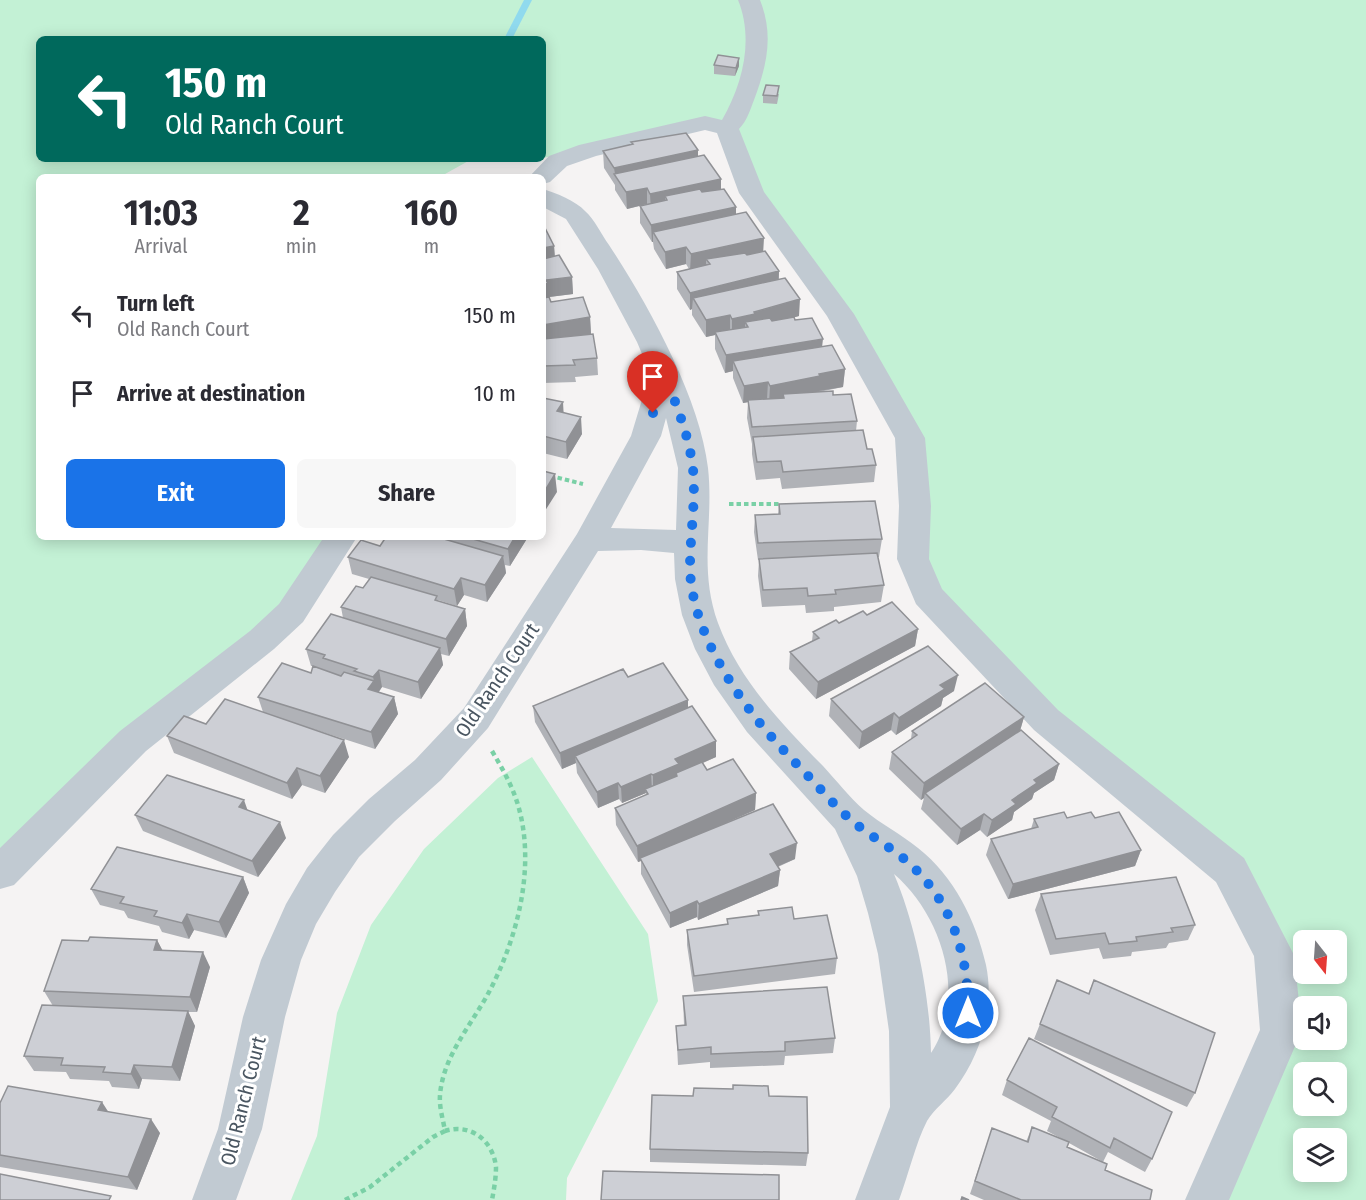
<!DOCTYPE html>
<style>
:root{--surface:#fff;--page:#f7f7f7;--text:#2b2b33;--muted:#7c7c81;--accent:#1a73e8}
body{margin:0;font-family:"Fira Sans Condensed",sans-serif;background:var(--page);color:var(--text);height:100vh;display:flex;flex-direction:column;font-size:22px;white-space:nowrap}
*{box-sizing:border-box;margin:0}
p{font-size:20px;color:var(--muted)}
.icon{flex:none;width:33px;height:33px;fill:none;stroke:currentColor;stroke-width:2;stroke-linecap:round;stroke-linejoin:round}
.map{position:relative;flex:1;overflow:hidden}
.drawer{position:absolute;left:36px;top:174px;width:510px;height:366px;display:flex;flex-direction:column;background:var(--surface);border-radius:9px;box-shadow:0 3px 15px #0003}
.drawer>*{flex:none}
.guide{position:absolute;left:36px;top:36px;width:510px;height:126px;border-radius:9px;box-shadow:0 3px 15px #0003;background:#00695c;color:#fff;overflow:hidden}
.needle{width:39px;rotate:163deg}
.buttons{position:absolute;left:1293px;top:930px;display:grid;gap:12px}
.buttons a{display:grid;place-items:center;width:54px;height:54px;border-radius:9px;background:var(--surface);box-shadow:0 3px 15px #0003;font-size:30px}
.pin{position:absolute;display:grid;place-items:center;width:51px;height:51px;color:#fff;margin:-62px -26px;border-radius:50% 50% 50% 0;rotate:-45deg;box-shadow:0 0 6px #0007}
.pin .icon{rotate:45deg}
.me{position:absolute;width:66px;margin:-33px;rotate:0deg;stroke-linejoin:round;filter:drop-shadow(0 0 4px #0008)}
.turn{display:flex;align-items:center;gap:21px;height:126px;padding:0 30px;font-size:27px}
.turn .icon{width:78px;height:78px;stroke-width:2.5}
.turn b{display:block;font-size:42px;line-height:51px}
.eta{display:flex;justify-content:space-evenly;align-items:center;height:102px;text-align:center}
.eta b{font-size:36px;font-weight:700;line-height:42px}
.button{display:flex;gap:12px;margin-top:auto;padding:12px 30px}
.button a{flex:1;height:69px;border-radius:9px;background:var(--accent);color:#fff;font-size:24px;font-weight:700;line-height:69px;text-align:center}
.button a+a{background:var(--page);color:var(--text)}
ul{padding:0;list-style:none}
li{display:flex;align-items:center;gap:18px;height:78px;padding:0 30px}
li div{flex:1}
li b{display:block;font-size:22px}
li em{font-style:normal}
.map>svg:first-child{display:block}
</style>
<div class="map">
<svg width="1366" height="1200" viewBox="0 0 1366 1200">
<rect width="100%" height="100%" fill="#f5f3f3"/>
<!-- green -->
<path fill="#c3f1d5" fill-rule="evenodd" d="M0,0H1366V1200H1207L1281,1029L1230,870L928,595L910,438L752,193L727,128L708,123L543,158V39H39V159H472L445,174L444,177H39V537H341L291,613L0,873ZM1304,940H1336V974H1304ZM1304,1006H1336V1040H1304ZM1304,1072H1336V1106H1304ZM1304,1138H1336V1172H1304Z
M532,757L648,934L658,1001L567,1178L566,1200H291L317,1136L337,1013L371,925L424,849L498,778Z"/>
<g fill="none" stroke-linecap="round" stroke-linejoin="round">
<!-- stream -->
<path fill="#90daee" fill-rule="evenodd" d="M524,0H532L512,39H504Z"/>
<!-- path-far1 -->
<path stroke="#7ad0a6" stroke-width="4" stroke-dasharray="4.5 3" stroke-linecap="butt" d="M543,474L583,484
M729,504H781"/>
<!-- path -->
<path stroke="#7ad0a6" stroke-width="4.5" stroke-dasharray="5 4" stroke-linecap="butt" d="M492,751C502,768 512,785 518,805C536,866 518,937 489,992C472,1024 443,1056 440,1095C439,1107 443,1119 445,1131C470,1123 493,1140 496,1167C496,1178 494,1189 492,1200
M345,1200L370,1187L433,1137L445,1131"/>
<!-- minor -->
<path fill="#c1cad2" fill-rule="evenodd" d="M738,0H760C774,35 767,65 754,100C750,110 747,121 739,129L764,192L854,314L925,438L931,506L929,559L942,589L1058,710L1244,858L1294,955L1302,1030L1229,1200H1185L1260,1030L1254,956L1216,882L1034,730L916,604L897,559L899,506L895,438L827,316L739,193L717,133L705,130L596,156L567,166L550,182L543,184V177H529L549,156L579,145L705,116L722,120C743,84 754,39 738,0Z
M543,189C556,193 576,201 585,211C595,220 601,234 609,245C648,304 700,398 708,468C714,523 698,567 718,623C739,680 781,723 823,766C837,781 849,797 864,810C881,824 901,834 918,848C954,876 976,921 986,965C995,1009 981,1054 955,1089C947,1100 934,1109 927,1121C916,1142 908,1176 899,1200H855L890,1107L889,1031L878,954L868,913L857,876L835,829L747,732L714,685L695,649L682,615L675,579L674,553L641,550L598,551L488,728L441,780L395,821L359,857L335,892L316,924L301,960L285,1017L262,1129L236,1200H192L218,1129L243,1017L261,960L286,904L307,868L333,835L369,799L415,760L464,708L577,534L631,436L650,373L637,342L598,269L566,219L543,207ZM666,418L678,468L676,530L611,528L661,436ZM894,874C942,915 968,997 931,1053C930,996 916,926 894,874Z
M324,537H357L303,622L274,649L146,751L14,885L0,889V848L120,731L250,631L279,604Z"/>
</g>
<!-- wall -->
<path fill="#b0b2b7" d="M739,58V66L735,76L714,74V65Z
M779,94L777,104L763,103V95Z
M631,142L698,150V156L721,189L736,207V214L763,251L779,271V279L799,316L794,317L795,320L845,369L843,387L819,392L833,395L857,421L856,431L876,465L874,482L782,489L780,478L756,480L752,454V444L747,418L748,402L743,403L733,378V371L725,373L715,349V335L706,337L692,315V309L690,310L677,289V272L689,269L686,264L666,269L654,249L653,242H652L640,223V206L647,204L627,209L615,190V185L604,168L603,151L632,145Z
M543,228L554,246L555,256L572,277L573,294L549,297L551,302L590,317L591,334L597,358L598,375L575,377L576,382L543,383Z
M543,398L564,413L582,434L567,459L543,453Z
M779,504L882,539L879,557H878L884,585L881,602L834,607V611L806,613L805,605L762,607L758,576L759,560H758L754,532L755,515L778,514Z
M386,537H528L510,566L505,565L506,573L487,602L464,595L457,606L438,600V601L465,609L467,626L449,656L441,654L443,665L421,699L382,687L379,692L394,697L398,714L375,749L313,729L349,757L325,793L302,785L292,799L174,753L167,736L206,724L263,712L258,697L311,673L313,666H311L306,649L343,618L341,607L363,588L369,579L352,574L348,557L380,546Z
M867,615L918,629L915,646L816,699L789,669L790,652L812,641L813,632Z
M628,677L688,708L716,741V757L703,763L707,770L756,793L755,810L704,832L795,859L778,867L780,870L778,886L698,920L697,917L670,928L641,874V861L638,862L616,825L615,808L646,795V793L622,803L619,799L598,808L577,773L576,763L562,769L535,722L533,706Z
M954,691L943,698L941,706L896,735L891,730L859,749L829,716L831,699Z
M1024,717L1020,731L1059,764L1054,780L1034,793L1032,799L1014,812L1012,820L987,837L980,830L957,845L921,809L924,798L921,800L889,769L892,752L911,739L912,731Z
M135,815L286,838L258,877L143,831Z
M1067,818L1141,850L1135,866L1008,899L986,855L991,839L1031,829L1034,819Z
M243,877L249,893L226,938L194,930L189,939L162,932L159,926L128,918L124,911L100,905L91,889Z
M1041,894L1195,925L1188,940L1169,943L1166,948L1132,952L1131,956L1103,959L1099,948L1050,955L1035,910Z
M758,911L794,919L837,958L835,974L694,992L687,945V930L727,924V919L758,915Z
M157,940L162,950L210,967L197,1012H188L195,1026L180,1081L142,1079L139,1089L112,1087L109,1081L70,1079L66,1072L34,1071L24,1056L53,1006L44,991L88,941Z
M1094,980L1195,1093L1187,1107L1034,1039L1040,1024L1088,994Z
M683,996L835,1038L833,1053L785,1056L784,1065L710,1068V1062L678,1065L676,1026L684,1025Z
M1007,1080L1152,1159L1145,1172L1108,1152L1103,1162L1069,1143L1067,1147L1105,1170L1150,1200H984L970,1194L992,1128L1026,1142L1032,1127L1062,1139L1047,1131L1051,1121L1002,1095Z
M693,1096H769L808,1153L806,1166L650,1162V1149Z
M0,1103L109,1112L160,1133L137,1190L0,1167Z"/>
<!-- shaded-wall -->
<path fill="#909195" d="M739,58V66L735,76L736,68Z
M698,150V167L615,174L614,168Z
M721,179V195L667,200L665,196V207L651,211L650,194Z
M647,188V204L627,209L626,192Z
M736,207V224L653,232V242H652L651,225Z
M764,238L763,255L710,264L706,259V267L690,271L691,254Z
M554,246L555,263L543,265V248Z
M686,247V264L666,269L665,252Z
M779,271L778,288L693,298L692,309L690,310V293Z
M572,277L573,294L549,297L543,302V285L546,280Z
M800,299L799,316L754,329L748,327L745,322V333L732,336V319Z
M730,315V332H715V335L706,337V320Z
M590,317L591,334L543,343V325Z
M823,339L821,356L733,361V371L725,373L726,355Z
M845,369L843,387L819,391V393L783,394V401L769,404L770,386L819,374Z
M768,382L767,399L743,403L744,386Z
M563,402L564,420L557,411Z
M581,417L582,434L567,459L566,442Z
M555,474L557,492L543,514V494Z
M515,537H528L510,566L508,549Z
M503,556L506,573L487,602L485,585Z
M461,578L464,595L457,606L454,589Z
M465,609L467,626L449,656L446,639Z
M918,629L915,646L816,699L818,682Z
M440,648L443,665L421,699L418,682Z
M379,670L382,687L377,694L373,677Z
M958,675L954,691L943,698L941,706L896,735L899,718L940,685Z
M374,681L378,698L368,689Z
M394,697L398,714L375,749L371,732Z
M688,700V716L575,756L576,763L562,769L560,753Z
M894,713L891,730L859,749L862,732Z
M1024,717L1019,734L925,793L924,798L921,800L924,783Z
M344,740L349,757L325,793L320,776Z
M716,741V757L679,773H676V782L653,792V775L675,759Z
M1059,764L1054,780L1034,793L1032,799L1014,812L1012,820L987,837L992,820L1034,780Z
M297,768L302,785L292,799L287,783Z
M651,774L652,790L645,789L646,793L622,803L621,787Z
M618,783L619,799L598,808L597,792Z
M756,793L755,810L642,860L640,858L641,861L638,862L637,846Z
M244,800L250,817L239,807Z
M984,814L980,830L957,845L961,829Z
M280,822L286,838L258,877L252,861Z
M797,843L795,859L769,870L770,854Z
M1141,850L1135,866L1008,899L1013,884Z
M780,870L778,886L698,920L699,904Z
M243,877L249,893L226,938L219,922Z
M697,901V917L670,928V913Z
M187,914L194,930L189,939L182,923Z
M157,940L165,955L154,950Z
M203,952L210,967L197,1012L190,997Z
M188,1011L195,1026L180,1081L172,1067Z
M134,1065L142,1079L139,1089L131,1074Z
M102,1102L111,1116L98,1110Z
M151,1119L160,1133L137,1190L128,1177Z"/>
<!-- building -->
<path fill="#cdcfd5" stroke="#909195" stroke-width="1.5" d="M718,55L739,58L736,68L714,65Z
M766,85L779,86L777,96L763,95Z
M686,133L698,150L614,168L603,151L633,144L631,142Z
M704,155L721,179L650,194L647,188L626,192L614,174Z
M700,189L702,192L724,189L736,207L651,225L640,206L667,200L665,196Z
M746,212L764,238L691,254L686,247L665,252L653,232Z
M543,228H545L554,246L543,248Z
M765,251L779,271L690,293L677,272L710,264L706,259L745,253L747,255Z
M559,255L572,277L546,280L548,283L543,285V259Z
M785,278L800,299L754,312L755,314L732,319L730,315L706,320L693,298Z
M549,297L551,302L583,297L590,317L543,325V298Z
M794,317L795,320L812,318L823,339L726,355L715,332L748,327L745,322L770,318L772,321Z
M593,334L597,358L573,360L575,365L543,366V339Z
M832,345L845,369L819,374L820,376L770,386L768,382L744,386L733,361Z
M833,391V395L851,394L857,421L752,427L748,400L784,398L783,394Z
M543,398L563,402L557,411L581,417L566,442L543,436Z
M863,430L867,449H872L876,465L783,472L781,461L757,462L753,437Z
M543,471L555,474L543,494Z
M875,501L882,539L758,543L755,515L780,514L779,504Z
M386,537H437L503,556L485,585L461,578L454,589L348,557L361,540L380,546Z
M466,537H515L508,549Z
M877,553L884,585L835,590L836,594L808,596L807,588L763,590L759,559Z
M371,577L437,596L435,600L465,609L446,639L341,607L356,586L363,588Z
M892,602L918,629L818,682L790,652L819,638L813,632L836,620L839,623L863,611L867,615Z
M331,614L440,648L418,682L379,670L373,677L354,671L357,669L323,658L325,655L306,649Z
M928,646L958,675L940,685L945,689L899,718L894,713L862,732L831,699Z
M282,663L311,673L313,666L341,676L344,672L374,681L368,689L394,697L371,732L258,697Z
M663,663L688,700L560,753L533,706L623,669L628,677Z
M985,683L1024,717L924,783L892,752L917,735L912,731Z
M225,699L344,740L320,776L297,768L287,783L167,736L184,716L206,724Z
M692,706L716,741L675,759L679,764L653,775L651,774L621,787L618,783L597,792L575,756Z
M1021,730L1059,764L1034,780L1037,783L1012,800L1016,804L992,820L984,814L961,829L925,793Z
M733,759L756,793L637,846L615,808L648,794L645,789L677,776L676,773L702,762L707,770Z
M167,775L244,800L239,807L280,822L252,861L135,815Z
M773,804L797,843L770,854L780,870L699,904L697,901L670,913L640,858Z
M1064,812L1067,818L1091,812L1095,818L1119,812L1141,850L1013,884L991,839L1038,827L1034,819Z
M117,847L243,877L219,922L187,914L182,923L154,916L157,911L120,903L124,897L91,889Z
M1176,877L1195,925L1171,928L1173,932L1136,937L1137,941L1109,944L1105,933L1056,939L1041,894Z
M792,907L794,919L827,915L837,958L694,976L687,930L728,924L727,919L759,915L758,911Z
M90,937L157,940L154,950L203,952L190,997L44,991L62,940L88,941Z
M1057,980L1089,994L1094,980L1215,1033L1195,1093L1040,1024Z
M827,987L835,1038L785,1042V1051L711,1054V1047L678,1050L676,1026L686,1025L683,996Z
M42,1005L188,1011L172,1067L134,1065L131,1074L103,1072L105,1067L61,1065L63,1058L24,1056Z
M1029,1038L1172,1112L1152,1159L1114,1138L1110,1148L1052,1117L1057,1107L1007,1080Z
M733,1085L768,1086L769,1096L807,1097L808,1153L650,1149L652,1095L693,1096L694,1088L733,1089Z
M8,1086L102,1102L98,1110L151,1119L128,1177L0,1155V1103Z
M1032,1127L1069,1142L1067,1147L1107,1164L1105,1170L1152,1190L1150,1200H1021L975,1181L992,1128L1028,1142Z
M603,1171L779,1175V1200H601Z
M0,1174L111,1196L109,1200H0Z
M962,1197L969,1200H961Z"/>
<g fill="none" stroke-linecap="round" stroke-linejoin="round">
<!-- route -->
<path stroke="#1a73e8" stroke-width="10" stroke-dasharray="0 18" d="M653,413L664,373C676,404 689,435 693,469C696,502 690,535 690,568C691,618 720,670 749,709C767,734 790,757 812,780C824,793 836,807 850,819C869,836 893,848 911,865C953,904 969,958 968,1013"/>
</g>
<g text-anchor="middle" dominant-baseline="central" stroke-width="6" stroke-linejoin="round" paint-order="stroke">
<!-- street labels -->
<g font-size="20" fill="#4a5661" stroke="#fff">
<text transform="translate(497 680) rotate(-56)">Old Ranch Court</text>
<text transform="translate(243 1101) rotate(-76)">Old Ranch Court</text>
</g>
</g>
</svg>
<div class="buttons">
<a><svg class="needle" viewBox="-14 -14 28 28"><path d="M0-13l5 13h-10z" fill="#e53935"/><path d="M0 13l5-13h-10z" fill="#7c7c81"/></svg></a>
<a><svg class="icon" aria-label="sound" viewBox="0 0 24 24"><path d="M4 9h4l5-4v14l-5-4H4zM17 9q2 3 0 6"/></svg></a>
<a><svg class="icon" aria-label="search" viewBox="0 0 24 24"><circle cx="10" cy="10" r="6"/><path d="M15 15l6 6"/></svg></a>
<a><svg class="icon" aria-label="layers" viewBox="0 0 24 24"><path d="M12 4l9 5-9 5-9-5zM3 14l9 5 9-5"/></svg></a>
</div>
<div class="pin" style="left:653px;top:413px;background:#d93025"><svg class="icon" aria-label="arrive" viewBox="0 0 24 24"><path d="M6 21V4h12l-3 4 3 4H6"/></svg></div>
<svg class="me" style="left:968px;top:1013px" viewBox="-20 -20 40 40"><circle r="17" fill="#1a73e8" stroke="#fff" stroke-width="3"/><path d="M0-11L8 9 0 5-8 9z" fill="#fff"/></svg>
<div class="guide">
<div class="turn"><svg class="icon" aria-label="left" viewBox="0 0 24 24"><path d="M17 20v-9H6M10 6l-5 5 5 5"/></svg><div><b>150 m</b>Old Ranch Court</div></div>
</div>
<section class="drawer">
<div class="eta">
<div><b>11:03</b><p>Arrival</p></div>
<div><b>2</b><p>min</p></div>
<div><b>160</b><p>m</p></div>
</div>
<ul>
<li><svg class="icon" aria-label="left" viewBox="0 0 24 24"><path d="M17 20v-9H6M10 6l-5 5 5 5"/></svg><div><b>Turn left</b><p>Old Ranch Court</p></div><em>150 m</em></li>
<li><svg class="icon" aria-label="arrive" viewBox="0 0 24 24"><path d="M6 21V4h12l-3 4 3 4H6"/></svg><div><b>Arrive at destination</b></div><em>10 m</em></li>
</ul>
<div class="button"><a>Exit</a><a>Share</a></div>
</section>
</div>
